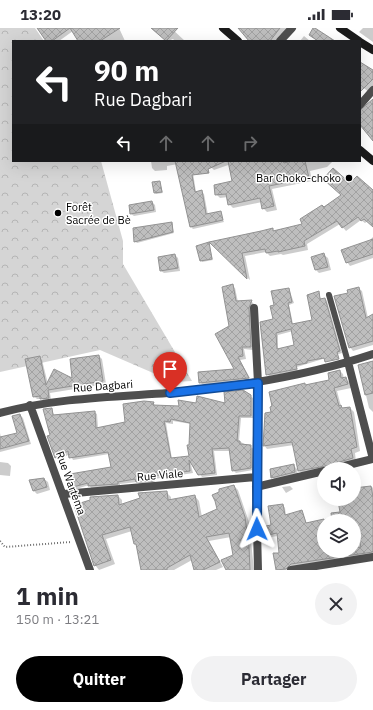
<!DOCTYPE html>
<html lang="fr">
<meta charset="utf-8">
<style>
:root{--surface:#fff;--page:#f2f2f3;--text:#2b2b33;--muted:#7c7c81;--accent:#000}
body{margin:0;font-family:"IBM Plex Sans",sans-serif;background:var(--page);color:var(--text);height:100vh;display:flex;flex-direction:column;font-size:15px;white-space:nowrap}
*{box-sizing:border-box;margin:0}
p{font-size:13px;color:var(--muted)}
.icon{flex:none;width:22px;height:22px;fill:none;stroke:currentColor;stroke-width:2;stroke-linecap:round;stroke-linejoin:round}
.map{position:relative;height:542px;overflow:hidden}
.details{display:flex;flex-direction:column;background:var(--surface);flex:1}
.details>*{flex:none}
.guide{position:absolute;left:12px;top:12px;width:349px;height:122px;border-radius:0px;box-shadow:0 4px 16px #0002;background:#202124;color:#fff;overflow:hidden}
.tools{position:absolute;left:317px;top:434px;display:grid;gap:8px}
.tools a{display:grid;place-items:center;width:44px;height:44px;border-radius:50%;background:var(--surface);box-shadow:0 4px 16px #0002;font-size:20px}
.pin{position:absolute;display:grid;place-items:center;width:34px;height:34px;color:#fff;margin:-41px -17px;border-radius:50% 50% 50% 0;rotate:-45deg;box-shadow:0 0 4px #0007}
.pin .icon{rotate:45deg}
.me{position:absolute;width:44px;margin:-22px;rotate:359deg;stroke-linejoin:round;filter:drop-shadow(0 0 3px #0008)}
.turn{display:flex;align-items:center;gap:14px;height:84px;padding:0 16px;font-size:18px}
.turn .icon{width:52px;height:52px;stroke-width:2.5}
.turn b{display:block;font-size:28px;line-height:34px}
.lanes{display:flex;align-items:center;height:38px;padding:0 16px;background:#0003;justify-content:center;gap:20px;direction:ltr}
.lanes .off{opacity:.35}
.round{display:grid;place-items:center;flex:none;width:42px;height:42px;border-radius:21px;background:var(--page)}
.head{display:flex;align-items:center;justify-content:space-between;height:68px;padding:0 16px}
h1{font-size:24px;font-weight:800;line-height:30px}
.primary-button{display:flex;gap:8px;margin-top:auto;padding:8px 16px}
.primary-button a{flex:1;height:46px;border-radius:24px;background:var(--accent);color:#fff;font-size:16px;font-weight:800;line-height:46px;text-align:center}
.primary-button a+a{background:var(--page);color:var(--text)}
.status{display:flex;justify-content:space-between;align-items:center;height:28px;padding:0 20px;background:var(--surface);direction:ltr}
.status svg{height:11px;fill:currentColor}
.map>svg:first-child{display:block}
</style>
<div class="status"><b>13:20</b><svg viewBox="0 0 49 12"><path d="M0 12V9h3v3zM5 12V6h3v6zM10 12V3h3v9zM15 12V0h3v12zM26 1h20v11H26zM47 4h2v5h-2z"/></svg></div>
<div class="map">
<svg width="373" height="542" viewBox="0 0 373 542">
<defs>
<pattern id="forest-crowns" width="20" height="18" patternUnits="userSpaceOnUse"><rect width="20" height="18" fill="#d5d5d5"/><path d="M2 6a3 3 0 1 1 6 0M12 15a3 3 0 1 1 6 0" fill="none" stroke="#b5b5b5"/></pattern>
<pattern id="building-cross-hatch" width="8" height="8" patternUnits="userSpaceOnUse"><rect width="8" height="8" fill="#bebebe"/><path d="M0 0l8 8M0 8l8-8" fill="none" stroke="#a2a2a2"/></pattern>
</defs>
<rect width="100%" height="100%" fill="#fff"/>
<!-- forest -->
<path fill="url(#forest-crowns)" d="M0,0H35L44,13H13V133H101L123,213V236L192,353L174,354L100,322L0,344Z"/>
<!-- shadow -->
<path fill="#0003" fill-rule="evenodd" d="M40,0H119L125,13H79L73,3L59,13H48Z
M153,0H171L185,13H175L173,11L168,13Z
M243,0H291L283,8L281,6L275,13H257Z
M363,0H373V14L359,4Z
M304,8L310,13H300Z
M360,44H373V63L370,65L360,57Z
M151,133H182L183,135L167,138V142L155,143L152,140Z
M210,133H234V135L214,142L211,139Z
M251,133H333L327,139L310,143L312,153L272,161L277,182L267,184L263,180L262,174L233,180L229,176L228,169L220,170L216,166L233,154Z
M179,145H193L196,164L201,163L204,166L208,187L220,184L224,194L193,201L191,199Z
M160,154L163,165L156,166L155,165Z
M350,156L373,164V198L368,193L365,195L361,192L346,203L340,196L307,216L308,222L283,227L281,226L270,228L266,224L245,228L250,252L211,215L273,201L274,203L304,197L343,167Z
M152,174L155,177L156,184L134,188L131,186Z
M172,195L174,205L137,215L135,213Z
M373,209V230L350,238L347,234Z
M209,215L213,232L202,234L197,219Z
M175,227L178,230L180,243L164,245L161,243Z
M324,227L328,230L331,242L319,245L316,242Z
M232,258L235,260L238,274L251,273L254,276L251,283L253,322L244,321L246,331L240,332L251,352L203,357L200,354L235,342L230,298Z
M358,260L362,263L368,290L373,287V317L353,323L350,319L349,266Z
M289,261L294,275L289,277L293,296L313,292L318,264L321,271H325L327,273L342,325L297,339L298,343L269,348L267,346L265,322L263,320L261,295L274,292L275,278ZM293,303L295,318L278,322V307Z
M99,328L102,331L106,356L50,365L51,372L45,373L42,371H37L34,368L39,329L42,332L48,356L74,352Z
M373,334V384L369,380L359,338Z
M340,343L343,346L344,351L350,354L351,360L337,363L341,378L343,381L350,380L354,384L360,423L355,425L356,434L333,441H324L303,446L299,443L294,417L267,421L264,417L272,385L270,365L304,356L306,358L330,353Z
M250,368L253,370V390H241L239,413L254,421L253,442L236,445L233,442L230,423H214L217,447L202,449L190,433L193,445L154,451L155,455L139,456L137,454L120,456V458L92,461L89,457L76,461L74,458L112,439L109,426L73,432L70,426L58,432L56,429L51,408V381L55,388L94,384L97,386L98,400L126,394L153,375L156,378L180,379L226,376ZM173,393L191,396L190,429L172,431L166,395L173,396Z
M20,387L23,390L31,416L0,424V405L1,410L18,406Z
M0,434L8,435L11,438L10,448L0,447Z
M293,437L297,441L298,447L276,453L272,449Z
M44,451L48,454L50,462L37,466L34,463Z
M354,456L355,461L372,459L373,460V526L290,542H277L274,526H280L278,508L271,509L269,506L283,477L285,480L286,488L302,483L307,496L332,489L341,485L339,471H354ZM324,493H354V523H324Z
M234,458L238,462L249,494L254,542H227L234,527L231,509L209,513L223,539L216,542H195L192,532L174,542H142L138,519L135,516L132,503L106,511L115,536L99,542L95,537L75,477L118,468L122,472V477L166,464L171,469V473L195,468L199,473L202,489L218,481Z
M290,458L293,461L286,465L282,459Z"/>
<!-- building -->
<path fill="url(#building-cross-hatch)" stroke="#929292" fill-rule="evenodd" d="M37,0H120L100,13H78L70,0L52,13H46Z
M151,0H178L166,13Z
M238,0H280L270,13H249Z
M313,0H315L335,13H318L309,7Z
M360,34L373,42V51L360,64Z
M373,71V113L360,97V82Z
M175,133H226L208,141L209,145L192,147L195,164L202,162L206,186L221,183L223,192L190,199Z
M228,133H283L284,135L291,133H305L309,150L269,158L274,178L262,181L260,170L228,177L226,166L215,167L214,157L232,153Z
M333,140L350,155L357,148L373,162V199L364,191L361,193L358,189L342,200L337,193L304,213L305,218L278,224V223L266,225L265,221L242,225L247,251L209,214L261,203L273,200V203L302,196L300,191L322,177L324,179L341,167L323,151Z
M160,153L162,164L154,165L152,154Z
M152,173L154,182L130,186L129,177Z
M172,194L173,204L134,214L133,200Z
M373,211V226L346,235L341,222Z
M209,214L212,231L200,233L196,218Z
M324,225L328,239L315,242L311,229Z
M175,226L178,240L160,243L158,229Z
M233,256L236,273L252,272L249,280L251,319H242L243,328L238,329L249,350L199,355L198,344L234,341L215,306L229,298L222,259Z
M359,259L366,290L373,286V313L349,320L334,268L348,265L347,262Z
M289,260L292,274L288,275L292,296L312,292L307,267L319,263L320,271L325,270L340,323L337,324L339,331L325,334L324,330L307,333V335L296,337L297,341L266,347L260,294L273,291L270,278L274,277L271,263ZM291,301L294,317L277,321L276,305Z
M99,327L103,353L48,362L49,370L40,371V368L33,369L25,331L40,328L46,357L54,341L72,350L70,331Z
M373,333V365L365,367L358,337Z
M340,342L341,350L346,349L348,356L334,360L339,378L341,377L342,380L350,379L357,419L351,421L353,430L326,438L298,443L292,414L263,418L265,385L271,384L270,379L272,378L269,364L305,355V357L329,352L328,345Z
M243,362L251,367V388H239L237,413H240V416L251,417V440L232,443L229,420L212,421L215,445L198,447L189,432L190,443L152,448L153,453L136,454L135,451L118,454V456L88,458V455L73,459L70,446L111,439L108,424L69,430L68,423L55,430L47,408L50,407L43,381L52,380L53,387L95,383L96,400L125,394L123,376L144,373L154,374L153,377L179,378L178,372L196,375L197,368L225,375L224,364ZM171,391L190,395L189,417H187L189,428L171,430L164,393L170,394Z
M20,386L29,413L0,421V409L17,405L12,388Z
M294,436L295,444L271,450L270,441Z
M44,450L47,459L33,463L29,452Z
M234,457L245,489L249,519L250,542H226L221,532L233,527L229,505L206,509L220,534L203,542H194L190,527L167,540V542H141L136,516H134L130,499L102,507L111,532L94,538L74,477L90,472V469L118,467L119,477L140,470L138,465L167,463L168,472L195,467L199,489L217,481L215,473L212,467L219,464V461Z
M371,458L373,469V524L291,536L286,541L276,542L273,525H279L277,505L268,507L266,498L271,497L268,478L283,476L285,487L302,482L306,495L324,491V523H354V520L361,519L356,499L354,500V493H332L331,485L340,484L338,473L354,471V460Z"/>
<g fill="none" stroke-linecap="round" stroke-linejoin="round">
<!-- path -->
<path stroke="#707070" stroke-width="2" stroke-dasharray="1 2" stroke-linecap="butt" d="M0,513L5,519L71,514"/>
<!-- lane -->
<path stroke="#4e4e4e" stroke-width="6" d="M329,267L348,334"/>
<!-- street -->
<path stroke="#4e4e4e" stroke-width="8" d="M280,13L292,0
M360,77L373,62
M254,280L258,355L256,459L258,542
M348,334L373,431
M30,377L90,542
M0,385C55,370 111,369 168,365C237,359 307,348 373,326
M332,441L373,431
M256,459L324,443
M64,466L257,449
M291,542L373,529"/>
<!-- secondary -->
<path stroke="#1b1b1b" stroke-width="8" d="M223,0L238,13
M340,0L359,13
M360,14L373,22
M360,122L373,133"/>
</g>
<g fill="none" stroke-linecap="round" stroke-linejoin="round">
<defs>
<path id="route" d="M170,365L258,355L257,501"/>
</defs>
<!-- route casing -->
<use href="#route" stroke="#114b97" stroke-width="10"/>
<!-- route -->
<use href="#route" stroke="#1a73e8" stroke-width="7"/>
</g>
<!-- markers -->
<g fill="#000" stroke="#fff" stroke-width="1.5">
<circle cx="349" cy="150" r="4"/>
<circle cx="58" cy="185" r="4"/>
</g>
<g text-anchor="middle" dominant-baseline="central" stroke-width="3" stroke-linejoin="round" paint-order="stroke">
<!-- poi labels -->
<g font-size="11" fill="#000" stroke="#fff" text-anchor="end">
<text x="341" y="150">Bar Choko-choko</text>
<text x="66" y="179" text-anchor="start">Forêt<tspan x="66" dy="13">Sacrée de Bè</tspan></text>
</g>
<!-- street labels -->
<g font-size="11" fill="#000" stroke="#fff">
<text transform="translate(103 358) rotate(-4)">Rue Dagbari</text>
<text transform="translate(160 447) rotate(-5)">Rue Viale</text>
<text transform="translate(71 455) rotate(70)">Rue Wartéma</text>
</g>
</g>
</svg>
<div class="tools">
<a><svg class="icon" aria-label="sound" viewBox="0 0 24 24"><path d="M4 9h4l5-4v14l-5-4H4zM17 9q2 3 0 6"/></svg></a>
<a><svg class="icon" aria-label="layers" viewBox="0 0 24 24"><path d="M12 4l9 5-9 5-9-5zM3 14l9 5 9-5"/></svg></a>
</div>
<div class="pin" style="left:170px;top:365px;background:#d93025"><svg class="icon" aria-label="arrive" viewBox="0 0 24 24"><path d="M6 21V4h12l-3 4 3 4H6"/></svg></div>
<svg class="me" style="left:257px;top:501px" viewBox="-20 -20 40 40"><path d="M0-17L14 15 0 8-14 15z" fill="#1a73e8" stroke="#fff" stroke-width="4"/></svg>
<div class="guide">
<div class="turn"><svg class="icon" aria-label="left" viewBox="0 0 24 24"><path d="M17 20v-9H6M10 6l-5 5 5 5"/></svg><div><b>90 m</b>Rue Dagbari</div></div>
<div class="lanes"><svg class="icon" aria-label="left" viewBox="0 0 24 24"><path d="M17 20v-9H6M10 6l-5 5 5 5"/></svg><svg class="icon off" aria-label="ahead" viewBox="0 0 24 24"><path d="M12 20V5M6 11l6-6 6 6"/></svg><svg class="icon off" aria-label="ahead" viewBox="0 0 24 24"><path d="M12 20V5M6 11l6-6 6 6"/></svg><svg class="icon off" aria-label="right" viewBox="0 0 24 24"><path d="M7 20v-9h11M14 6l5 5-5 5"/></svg></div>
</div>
</div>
<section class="details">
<div class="head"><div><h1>1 min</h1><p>150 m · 13:21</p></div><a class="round"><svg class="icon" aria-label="close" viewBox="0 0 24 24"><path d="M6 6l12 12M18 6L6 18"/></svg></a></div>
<div class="primary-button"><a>Quitter</a><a>Partager</a></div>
</section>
